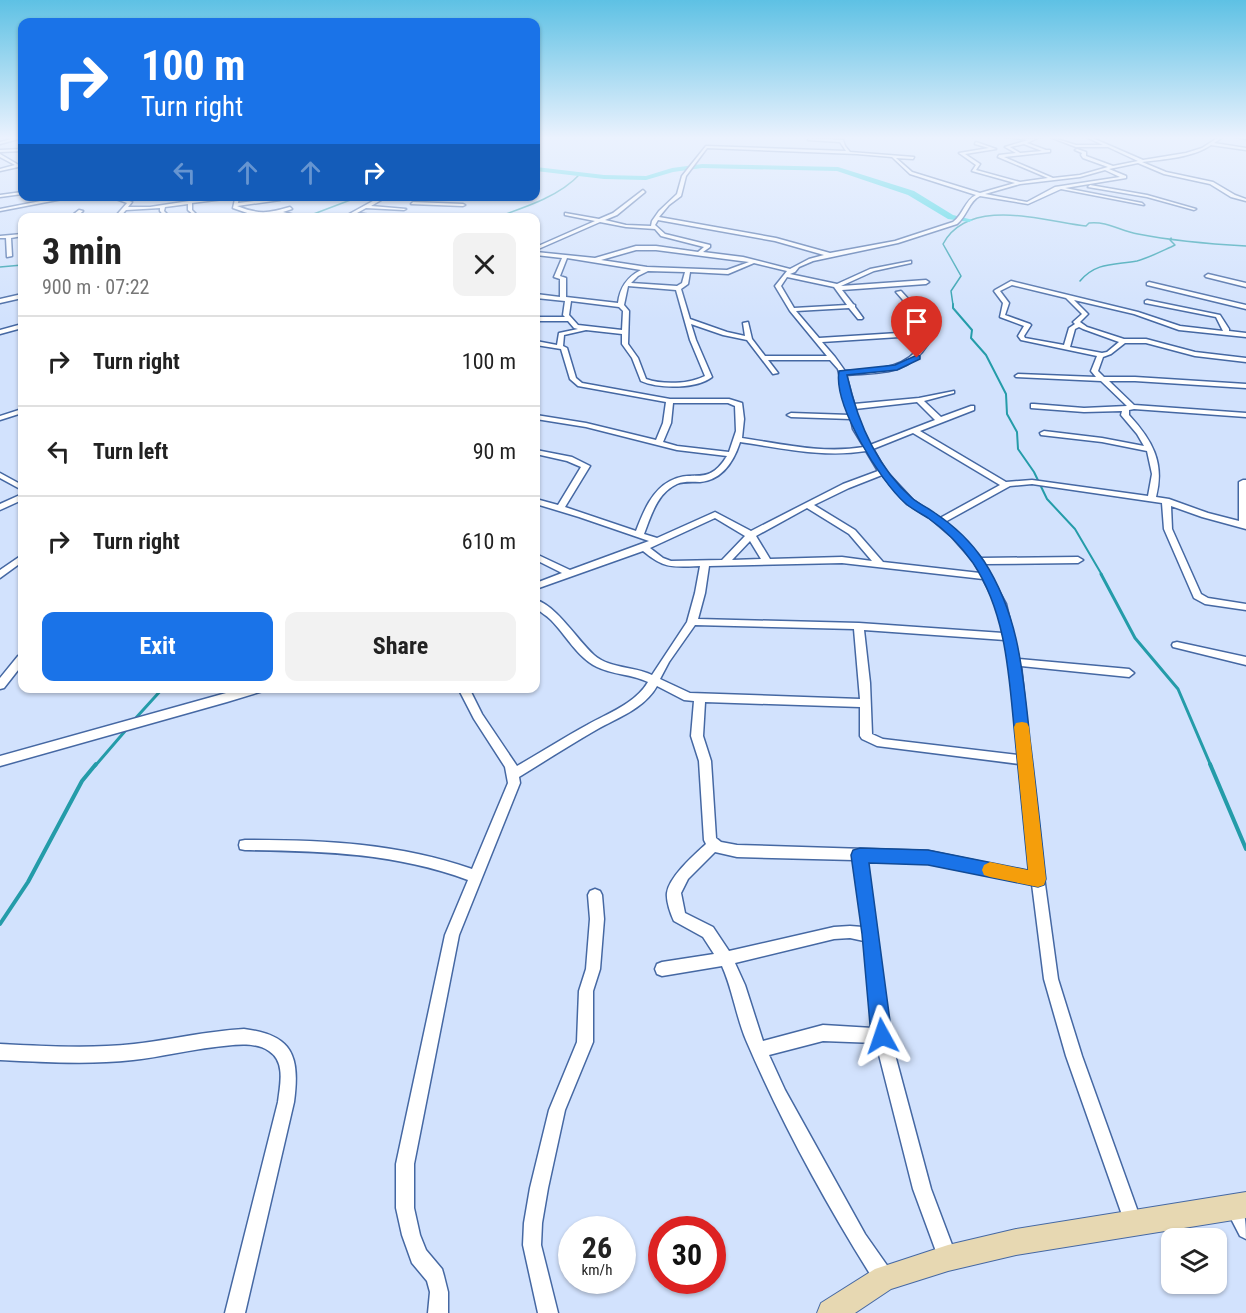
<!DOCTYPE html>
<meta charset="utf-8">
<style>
:root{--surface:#fff;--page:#f2f2f2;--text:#222;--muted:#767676;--line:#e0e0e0;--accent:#1a73e8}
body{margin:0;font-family:"Roboto Condensed",sans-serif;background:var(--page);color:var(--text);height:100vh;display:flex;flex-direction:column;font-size:22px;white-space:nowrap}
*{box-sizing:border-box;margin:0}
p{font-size:20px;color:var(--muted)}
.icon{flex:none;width:33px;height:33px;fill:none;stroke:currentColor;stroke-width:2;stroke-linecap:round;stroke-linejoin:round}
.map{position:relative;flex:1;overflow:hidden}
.details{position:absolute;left:18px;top:213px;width:522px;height:480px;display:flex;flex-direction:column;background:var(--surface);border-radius:12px;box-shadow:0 2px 4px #0004}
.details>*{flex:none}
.guide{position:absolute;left:18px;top:18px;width:522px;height:183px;border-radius:12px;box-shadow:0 2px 4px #0004;background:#1a73e8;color:#fff;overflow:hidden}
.fabs{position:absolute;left:1161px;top:1228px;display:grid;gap:12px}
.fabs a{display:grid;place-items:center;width:66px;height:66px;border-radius:12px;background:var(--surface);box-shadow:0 2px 4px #0004;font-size:30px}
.speed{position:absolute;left:558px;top:1216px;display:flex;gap:12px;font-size:30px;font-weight:700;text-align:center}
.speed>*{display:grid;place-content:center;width:78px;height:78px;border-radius:50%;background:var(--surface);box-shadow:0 2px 4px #0004;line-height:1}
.speed small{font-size:15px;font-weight:400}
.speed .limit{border:9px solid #d22;background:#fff;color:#111}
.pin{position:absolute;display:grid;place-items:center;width:51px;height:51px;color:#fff;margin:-62px -26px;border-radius:50% 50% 50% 0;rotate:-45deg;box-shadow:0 0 6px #0007}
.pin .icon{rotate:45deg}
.me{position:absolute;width:66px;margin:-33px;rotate:355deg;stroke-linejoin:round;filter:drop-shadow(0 0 4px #0008)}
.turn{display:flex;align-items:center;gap:21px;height:126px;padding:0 24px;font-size:27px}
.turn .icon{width:78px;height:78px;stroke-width:2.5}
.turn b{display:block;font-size:42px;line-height:51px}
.lanes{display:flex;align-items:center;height:57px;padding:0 24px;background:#0003;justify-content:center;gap:30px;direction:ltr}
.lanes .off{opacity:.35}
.round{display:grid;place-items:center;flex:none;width:63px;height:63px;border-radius:12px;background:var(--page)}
.headline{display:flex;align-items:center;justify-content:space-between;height:102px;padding:0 24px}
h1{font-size:36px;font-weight:700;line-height:45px}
.primary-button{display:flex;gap:12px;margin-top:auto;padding:12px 24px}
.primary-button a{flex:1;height:69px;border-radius:12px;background:var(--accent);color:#fff;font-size:24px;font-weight:700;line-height:69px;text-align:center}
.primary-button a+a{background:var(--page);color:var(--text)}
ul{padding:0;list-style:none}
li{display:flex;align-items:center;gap:18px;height:90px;padding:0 24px;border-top:2px solid var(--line)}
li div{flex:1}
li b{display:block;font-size:22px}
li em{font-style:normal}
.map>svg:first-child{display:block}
</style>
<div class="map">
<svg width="1246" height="1313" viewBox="0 0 1246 1313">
<rect width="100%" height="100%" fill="#d2e2fd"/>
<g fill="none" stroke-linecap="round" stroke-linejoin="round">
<!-- stream-far3 -->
<path stroke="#249ca9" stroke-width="1.5" d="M303,218L361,196
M494,218C523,208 559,197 580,174
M0,267L22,265
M1080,281C1096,262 1114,265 1137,261C1148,258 1160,252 1171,247L1175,245L1170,240L1171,238
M953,305L951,291L961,276L943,244C969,196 1044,221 1086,226L1089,223C1108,221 1120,231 1138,234C1174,241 1210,244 1246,246"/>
<!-- stream-far2 -->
<path stroke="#249ca9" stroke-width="2" d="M953,304V308L972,330L971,338L986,355L1006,394L1007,414L1017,432L1018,449L1034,472L1047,499L1075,529L1102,575"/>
<!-- stream-far1 -->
<path stroke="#249ca9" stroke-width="3" d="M1101,574L1135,638L1178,689L1211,766
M134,720L163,688
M95,766L126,730"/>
<!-- stream -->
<path stroke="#249ca9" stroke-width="4" d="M1210,764L1246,849
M0,924L28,882L82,781L96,764"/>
<!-- river -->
<path fill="#2fd4dd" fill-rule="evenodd" d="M702,164L838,167L914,191L953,215L973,220L969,222L948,219L908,195L837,171L702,168L673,172L646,180L604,179L536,171V167L604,175L646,176L672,168Z"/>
<defs>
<path id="minor" d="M19,137L22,138L0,144V142Z
M1007,137L1031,139L1040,137L1027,143L1046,150H1050V152L1004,157L1053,178L1080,175L1108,167L1083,158L1081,155L1082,153L1075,150L1077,149L1086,152V156L1113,166L1138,161L1108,147H1076L1050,137L1076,145H1103L1086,137H1090L1143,160L1186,153L1202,148L1219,137H1223L1214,143L1246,148V150L1211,145C1192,158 1164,159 1142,162L1166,172L1213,182L1235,195L1246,199V201L1231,197L1210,184L1164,174L1138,163L1109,169L1126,176V178L1065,188L1142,203L1144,205L1061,189L1028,204L980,196C969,201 967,216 957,224L898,243L813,261L799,267L795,272L790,274L837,284L870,269L911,261V263L874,271L841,286L926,280L929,282L926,284L842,290L853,304L855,305V307L863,318L862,319H858L849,308L796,311L819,338L930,331L896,292L901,291L933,326L937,333L934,335L922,336L928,344C908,376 880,372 846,375L854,404L919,398L954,391V393L924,401L941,417L971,406H974V410L920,431L1006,482L1032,480L1148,496L1152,474L1147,451L1102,442L1041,435L1040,433L1044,431L1102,438L1144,446L1137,434L1121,415L1122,411L1084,412L1031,408V404H1034L1084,408L1127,406L1101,381L1016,377L1015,376L1018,374L1096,377L1091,371L1097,356L1021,340L1018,336L1024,326L1000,317L1003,303L994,291L995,290L1011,281L1138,312L1180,326L1223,331L1216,317L1145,303V301L1147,300L1220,315L1229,329V331L1246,333V337L1179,330L1134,314L1074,300L1088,314L1080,322L1087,327L1124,339H1146L1195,352L1246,358V362L1195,356L1146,343H1125L1111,354L1103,357L1098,371L1104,377H1135L1246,384V388L1135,381H1109L1134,405L1246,413V417L1134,409L1129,410V415C1152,440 1165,462 1156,497L1169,499L1208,513L1239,521V482L1243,480H1246V529L1202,517L1171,506L1172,529L1201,594L1208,598L1246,604V610L1205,604L1194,598L1164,529L1162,503L1032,484L1010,486L945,522L957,532L981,558L1078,557L1083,560L1078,563L984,564L1006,604L1019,659L1129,669L1134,673L1129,677L1021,666L1038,833L1058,979L1082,1056L1142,1223L1139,1229L1133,1232L1127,1229L1066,1056L1044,979L1032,884L928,863L867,861L890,1036L931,1189L957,1258L955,1265L948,1267L941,1265L913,1189L876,1043L823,1041L769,1055L785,1090L865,1234L891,1271L893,1278L891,1285L884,1287L877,1285C828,1208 782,1124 746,1040C736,1016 733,991 722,966L662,976L657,974L655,969L657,964L662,962L714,954L703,937L674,921C671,915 666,901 667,893C669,877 694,855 706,844L704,840L699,761L691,736L694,701L684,700L657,686C644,709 617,718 596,730C570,745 545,761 519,777L520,783L459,935L414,1164V1208L420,1235L426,1250L442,1269L444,1276L448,1292V1313H428L430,1292L427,1281L412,1263L402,1235L396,1208V1164L445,935L468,880C395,853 321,851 245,850L240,849L239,845L240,841L245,840C324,840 397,843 472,869L508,783L505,767L474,719L458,688H469L482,714L517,766C540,753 563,738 587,725C608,713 635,704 648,682C632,674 613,675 597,667C577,657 566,635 551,620C546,615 540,612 536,608V600C557,606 577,640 594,655C610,669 634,666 652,675L687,622L695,593L700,566C672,567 665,569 643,551L536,589V583L562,573L536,560V554L570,570L649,541L579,517L536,504V499L558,505L581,467L567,461L536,454V450L572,457L590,466L565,507L636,531C643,513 651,491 670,481C695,468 707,488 727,456L677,450L586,427L536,419V415L586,423L656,440L663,423L666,402L578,386L570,379L561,349L536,345V341L557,345L559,333L578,329L574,328L568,321H536V317H565L563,315L565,301L536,298V294L560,297V279L554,277L562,258L536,255V252L595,258L636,246H656L698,252L704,247L661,236L655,229L626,227L600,222L536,250V247L595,221L565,215V213L599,219L613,213L643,190L645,192L617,215L605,220L626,225L651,226L652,221L659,211L677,194L682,176L706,146L846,151L840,142L808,140L809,138L843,140L845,146L850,152L914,157L913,159L896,158L912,172L980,193L1015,183L972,171L976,165L959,153L989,148L975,144L976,142L996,149L965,154L980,164L976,170L1020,182L1048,178L998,157L999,155L1016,153L1005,147L1028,140ZM1024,144L1042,151L1020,153L1010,147ZM707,148L857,154L892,157L910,174L976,195C965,200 963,215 953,222L895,241L830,253L776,238L659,217L669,205L681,196L686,176ZM1105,170L1120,177L1055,187L1027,202L985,194L1020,184L1080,177ZM658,220L775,241L824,255L809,259L790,269L743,257L703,252L710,247V245L665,234L655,225ZM636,250H656L749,262L727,270L647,267L601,260ZM567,258L641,270C627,277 620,287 618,303L566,297V278L560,276ZM754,263L787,271L775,286L790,311L827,356H765L752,339L748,322L743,323L745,336L727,332L690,319L681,289L688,284L690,272L728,274ZM648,271L685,272L682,283L677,286L631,283L638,276ZM787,277L834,287L847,305L794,308L781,286ZM1012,285L1066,298L1082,314L1073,322L1075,324L1069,328L1064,345L1025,338L1024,336L1031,325L1030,324L1005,315L1009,303L1000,291ZM628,286L676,290L690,340L705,376C689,384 663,385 646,379L638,358L628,344L629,311L624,305ZM571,301L619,307L623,311L622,330L578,325L569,315ZM691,324L723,335L747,340L773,374L778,373L768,360H830L838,369L850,415L791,413L787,415L791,417L851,419L853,429L864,447C823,454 782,444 742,438L744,419L742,403L729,399H670L582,383L576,378L567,348L563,346L564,335L586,330L622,334V344L632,358L641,381C659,389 697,389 712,377L696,340ZM1079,327L1083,329L1119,342L1107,352L1102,353L1070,347L1075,329ZM915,336L922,344C904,371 874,369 845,371L835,357L822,342ZM917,402L935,420L870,445L861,429L855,409ZM673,403H728L735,406L736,431L729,452L677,446L663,442L671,423ZM913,433L1000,485L940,518L913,500L886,471L873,449ZM740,442C782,448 824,458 866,451L878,471L843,484L751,531L715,512L657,538L644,534C651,516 657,493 677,484C684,481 692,482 700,482C722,480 734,461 740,442ZM882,475L907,504L930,518L951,536L974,562L980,573L883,562L855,530L814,505L849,488ZM807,508L849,534L872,561L842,557L770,559L756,536ZM715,518L745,536L722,560L671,561L663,558L650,548ZM750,541L761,559L732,560ZM842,563L983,579L996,604L1003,633L859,623L698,619L705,593L709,566ZM695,625L854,629L860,699L690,693L660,679L669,662ZM864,630L1005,640L1010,662L1018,755L883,739L872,734L870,683ZM705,702L860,707V736L862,739L877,746L1019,764L1030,872L928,851L737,845L721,842L716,838L711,761L703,736ZM715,852L737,857L854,860L863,927L850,926L834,927L729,951L713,927L685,913L681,893L688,879ZM850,938L864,941L873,1028L823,1025L763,1041L745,985L735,963L834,939Z
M1236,137H1246V139Z
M22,149V151L0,152V150Z
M0,154L22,167V169L18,167L0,171V169L15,165L0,157Z
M1090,185L1147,195L1196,209L1194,210L1147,197L1088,187Z
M22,192V194L0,197V195Z
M66,196H78L0,211V209Z
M108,196H116L132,202L128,207H150L222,196L239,197L238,203L278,198L280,200L237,206C259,215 269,213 290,207L292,209L283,212L306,218H296L278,213L256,216L233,208L235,199L231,198L192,203V210L197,215L195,216L188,210V204L165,207L164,211L171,218H166L160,211V208L126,210L119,218H114L127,203Z
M382,196H388L371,206L406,209L404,210L366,208L357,213L392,218L353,215L349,218H342Z
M413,202L463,204L465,205L463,206L411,204Z
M79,210L83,211L75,218H69Z
M397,216H440L442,217L395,218Z
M22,234V236L11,238L12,256L7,257L6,238H0V236Z
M1208,274L1246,283V287L1206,277L1205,276Z
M1149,282L1246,305V309L1147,285V283Z
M22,294V298L0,303V299Z
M22,324V328L0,334V330Z
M22,409V413L0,420V416Z
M0,473L22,485V490L0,478Z
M22,494V500L0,510V504Z
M22,555V562L0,578V570Z
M1177,642L1246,657V665L1173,647L1172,645L1173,643Z
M22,655V665L4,688L0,689V678L18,656Z
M244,688H264L263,691L227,702L0,766V756Z
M595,889L600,891L602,895L604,919L600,969L593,991V1042L565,1110L548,1188L542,1223L541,1245L558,1313H538L523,1245L524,1223L530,1188L549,1110L577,1042L579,991L586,969L590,919L588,895L590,891Z
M244,1029C293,1035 300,1056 294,1102L245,1313H225L278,1102C280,1085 286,1062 269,1051C255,1041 231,1045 215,1047C188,1050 161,1057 133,1060C89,1065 44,1062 0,1060V1044C44,1046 89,1049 134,1044C171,1040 206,1031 244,1029Z
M1234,1198C1246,1205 1246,1225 1246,1239L1240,1236L1225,1207L1228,1201Z"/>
<path id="secondary" d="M1246,1192V1218L1016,1255L948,1271L891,1289L855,1313H817L821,1303L875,1269L948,1245L1016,1229Z"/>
</defs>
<!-- minor casing -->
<use href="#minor" stroke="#4568a3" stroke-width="3"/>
<!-- secondary casing -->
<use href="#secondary" stroke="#4568a3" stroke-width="2"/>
<!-- minor -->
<use href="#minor" fill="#fff" fill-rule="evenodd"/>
<!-- secondary -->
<use href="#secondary" fill="#e7d8b2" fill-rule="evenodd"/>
</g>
<!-- sky -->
<linearGradient id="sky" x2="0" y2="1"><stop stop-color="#5ec1e4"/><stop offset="0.43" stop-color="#ebf2fe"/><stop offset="1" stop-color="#ebf2fe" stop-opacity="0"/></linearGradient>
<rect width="1246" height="320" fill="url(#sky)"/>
<!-- route -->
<path fill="#1a73e8" stroke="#114b97" stroke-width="1.5" d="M917,355L920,356V359L897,370L847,375C857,420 877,467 912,498C919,504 928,508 935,513C953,525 972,543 984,561C1020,617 1023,675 1030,739C1036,786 1041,833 1046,879L1044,885L1038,887L928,865L869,863L892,1036L889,1043L882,1046L874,1043L871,1036L862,934L851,855L853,850L860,848L928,850L1028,870C1024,826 1019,782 1015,738C1009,678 1007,614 973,563C961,546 944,529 928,518C920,513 912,509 905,503C880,481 833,405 839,371L895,365Z"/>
<!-- slow -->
<path fill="#f59e0b" d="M1022,722L1027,723L1029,727L1046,879L1044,885L1038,887L990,877L984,875L982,870L984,865L990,862L1028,870L1014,727L1016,723Z"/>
</svg>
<div class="fabs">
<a><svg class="icon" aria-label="layers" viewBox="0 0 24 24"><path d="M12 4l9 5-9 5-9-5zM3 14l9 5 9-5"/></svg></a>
</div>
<div class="speed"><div>26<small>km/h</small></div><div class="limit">30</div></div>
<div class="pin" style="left:917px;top:358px;background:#d93025"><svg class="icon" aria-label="arrive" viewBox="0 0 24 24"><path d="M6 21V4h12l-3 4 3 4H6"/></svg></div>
<svg class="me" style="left:882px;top:1036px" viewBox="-20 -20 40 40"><path d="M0-17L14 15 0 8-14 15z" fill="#1a73e8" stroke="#fff" stroke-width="4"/></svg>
<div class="guide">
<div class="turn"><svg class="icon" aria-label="right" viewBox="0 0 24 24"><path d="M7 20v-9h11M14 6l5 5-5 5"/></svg><div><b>100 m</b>Turn right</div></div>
<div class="lanes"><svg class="icon off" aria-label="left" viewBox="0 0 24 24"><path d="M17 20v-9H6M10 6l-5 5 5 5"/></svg><svg class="icon off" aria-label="ahead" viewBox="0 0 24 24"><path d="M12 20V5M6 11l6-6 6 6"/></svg><svg class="icon off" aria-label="ahead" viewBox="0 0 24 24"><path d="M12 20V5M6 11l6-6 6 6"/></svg><svg class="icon" aria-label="right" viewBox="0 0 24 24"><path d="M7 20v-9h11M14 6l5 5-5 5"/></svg></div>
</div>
<section class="details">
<div class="headline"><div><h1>3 min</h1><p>900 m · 07:22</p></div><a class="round"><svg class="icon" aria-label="close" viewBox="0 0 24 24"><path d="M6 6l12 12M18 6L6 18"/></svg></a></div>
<ul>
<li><svg class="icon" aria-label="right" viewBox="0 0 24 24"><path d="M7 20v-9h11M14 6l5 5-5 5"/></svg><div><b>Turn right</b></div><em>100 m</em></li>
<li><svg class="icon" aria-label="left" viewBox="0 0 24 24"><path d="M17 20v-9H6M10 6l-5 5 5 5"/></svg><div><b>Turn left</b></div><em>90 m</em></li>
<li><svg class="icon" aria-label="right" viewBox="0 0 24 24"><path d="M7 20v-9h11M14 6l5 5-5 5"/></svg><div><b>Turn right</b></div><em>610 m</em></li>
</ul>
<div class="primary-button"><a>Exit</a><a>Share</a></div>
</section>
</div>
